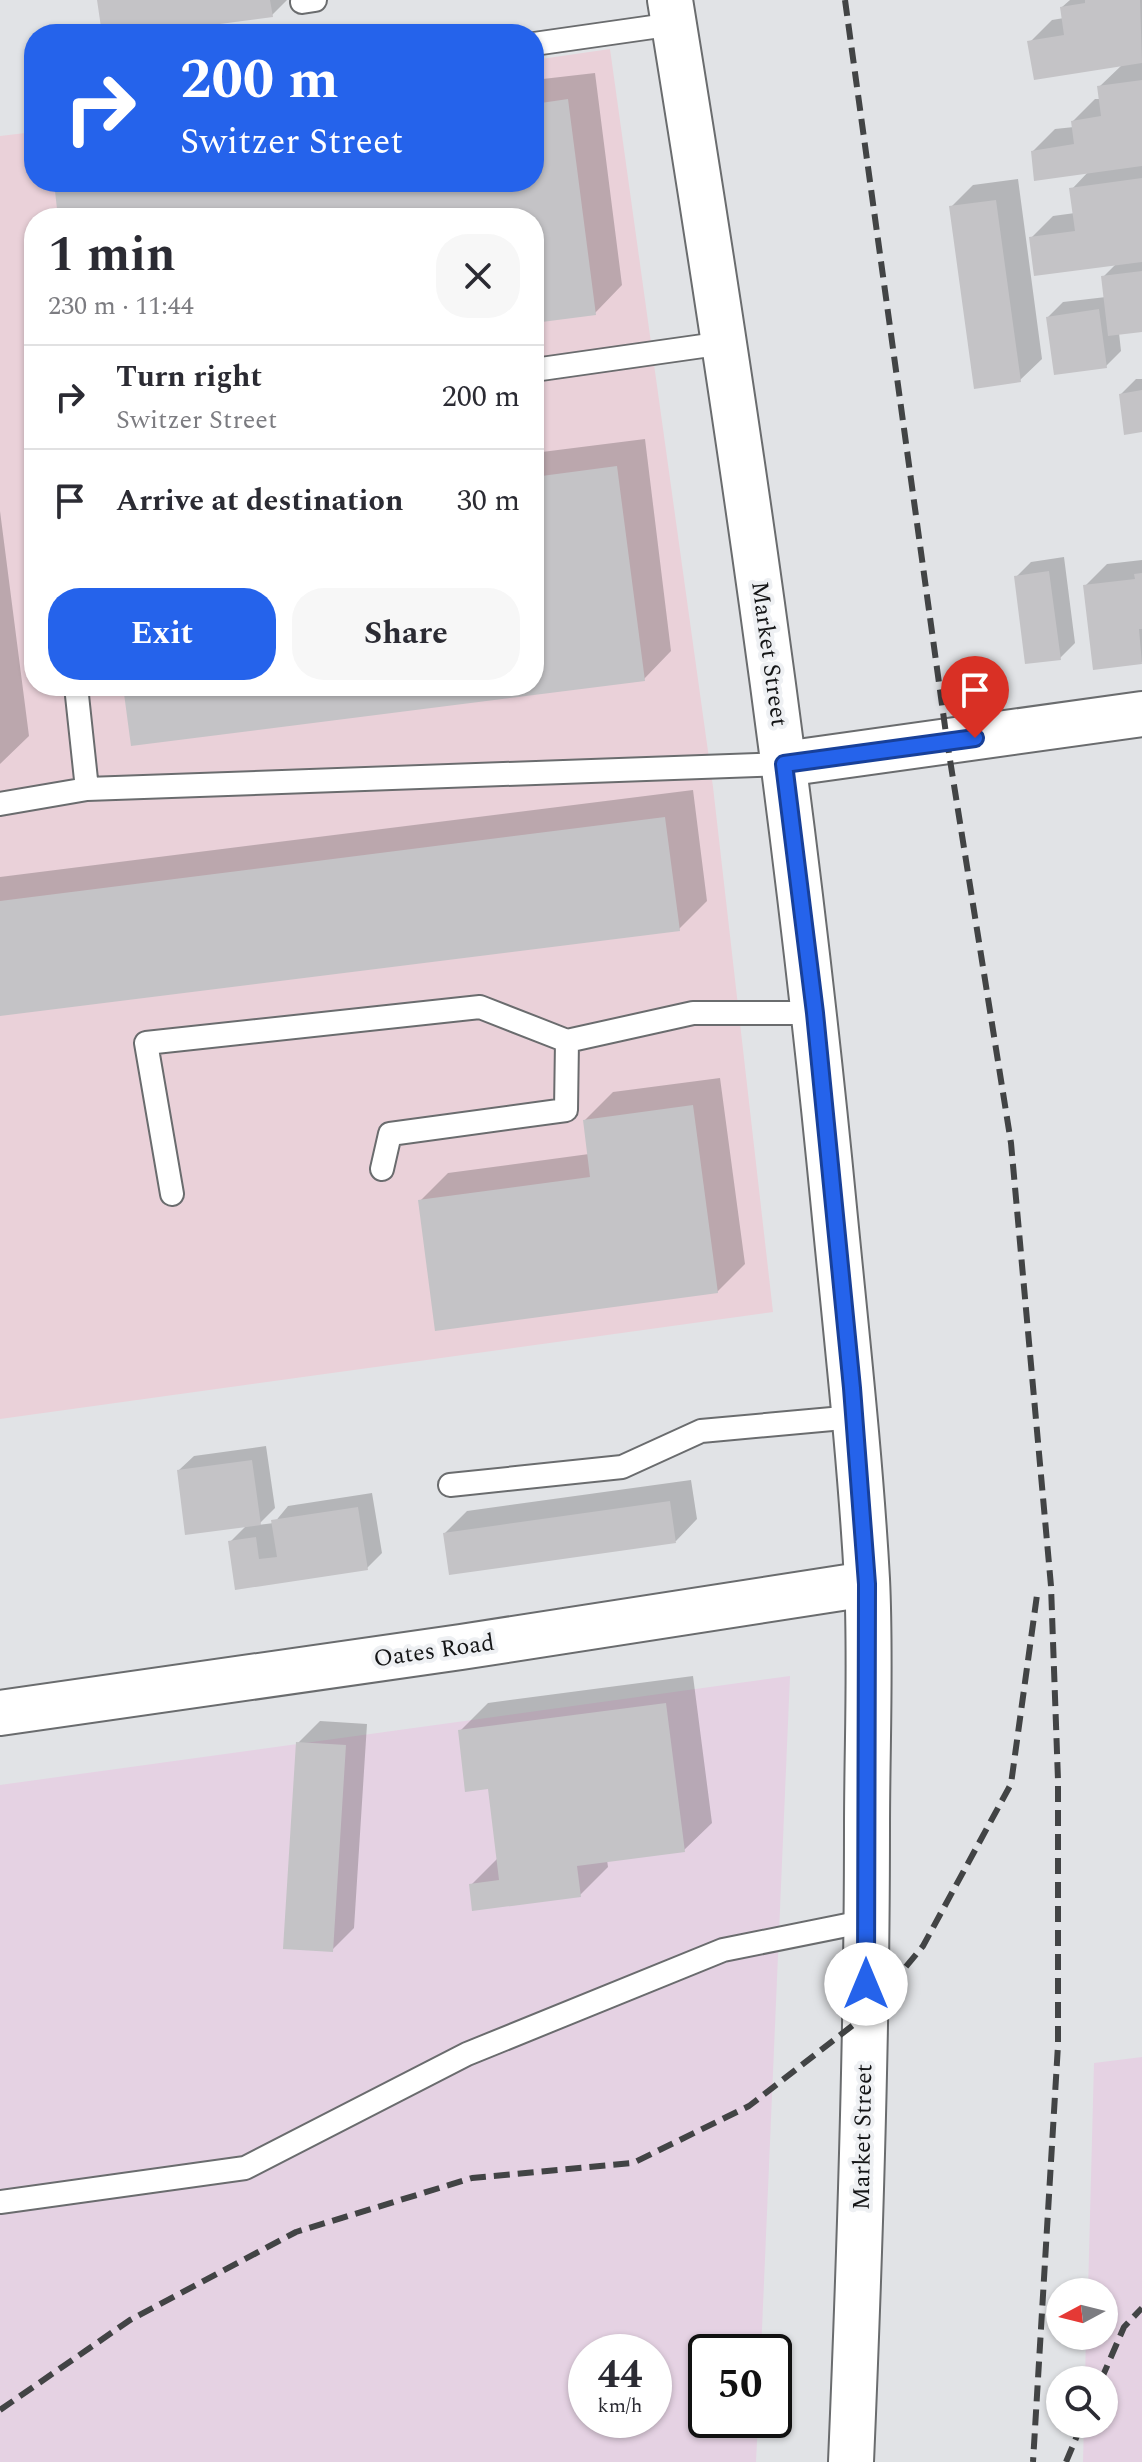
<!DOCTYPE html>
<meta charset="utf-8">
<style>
:root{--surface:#fff;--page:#f7f7f7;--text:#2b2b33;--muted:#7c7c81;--line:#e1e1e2;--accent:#2563eb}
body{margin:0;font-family:Spectral,serif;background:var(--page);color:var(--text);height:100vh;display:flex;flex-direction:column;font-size:30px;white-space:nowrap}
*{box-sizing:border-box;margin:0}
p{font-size:26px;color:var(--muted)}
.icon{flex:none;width:44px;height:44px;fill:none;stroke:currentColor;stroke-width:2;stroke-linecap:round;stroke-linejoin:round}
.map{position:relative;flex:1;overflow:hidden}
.details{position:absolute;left:24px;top:208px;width:520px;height:488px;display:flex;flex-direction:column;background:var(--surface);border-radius:32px;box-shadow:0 2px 6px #0004}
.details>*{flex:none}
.top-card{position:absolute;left:24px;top:24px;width:520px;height:168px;border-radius:32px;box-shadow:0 2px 6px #0004;background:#2563eb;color:#fff;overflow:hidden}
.needle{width:52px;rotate:263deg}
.controls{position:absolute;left:1046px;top:2278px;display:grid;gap:16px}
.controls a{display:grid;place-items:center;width:72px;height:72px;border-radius:50%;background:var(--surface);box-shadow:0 2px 6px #0004;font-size:40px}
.speed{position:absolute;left:568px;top:2334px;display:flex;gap:16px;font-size:40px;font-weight:700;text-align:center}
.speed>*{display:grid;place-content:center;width:104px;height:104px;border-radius:50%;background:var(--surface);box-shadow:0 2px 6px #0004;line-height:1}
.speed small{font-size:20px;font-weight:400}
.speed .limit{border:4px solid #111;border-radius:12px;background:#fff;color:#111}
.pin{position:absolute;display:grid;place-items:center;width:68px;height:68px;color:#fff;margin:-82px -34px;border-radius:50% 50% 50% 0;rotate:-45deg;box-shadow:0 0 8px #0007}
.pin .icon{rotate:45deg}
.me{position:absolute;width:88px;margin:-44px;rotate:0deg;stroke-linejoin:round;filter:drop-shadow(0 0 6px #0008)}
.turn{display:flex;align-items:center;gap:28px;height:168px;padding:0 24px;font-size:36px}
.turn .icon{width:104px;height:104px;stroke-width:2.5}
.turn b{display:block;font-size:56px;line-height:68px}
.round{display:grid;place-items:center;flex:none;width:84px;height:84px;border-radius:32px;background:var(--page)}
.head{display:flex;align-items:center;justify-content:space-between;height:136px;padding:0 24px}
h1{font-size:48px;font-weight:700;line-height:60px}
.primary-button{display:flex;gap:16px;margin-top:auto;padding:16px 24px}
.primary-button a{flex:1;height:92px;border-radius:32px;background:var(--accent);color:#fff;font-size:32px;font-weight:700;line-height:92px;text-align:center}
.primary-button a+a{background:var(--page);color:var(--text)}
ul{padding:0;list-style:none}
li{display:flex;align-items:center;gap:24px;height:104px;padding:0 24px;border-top:2px solid var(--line)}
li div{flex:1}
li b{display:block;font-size:30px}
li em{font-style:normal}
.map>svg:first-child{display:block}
</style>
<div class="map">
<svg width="1142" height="2462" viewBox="0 0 1142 2462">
<rect width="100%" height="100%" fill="#e1e3e6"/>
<!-- commercial -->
<path fill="#ead1d9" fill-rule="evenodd" d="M610,49L713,787L773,1312L0,1419V136L34,132V182H534V60ZM34,218H534V686H34Z"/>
<!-- industrial -->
<path fill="#e5d2e3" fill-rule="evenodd" d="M790,1676L761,2352H706V2420H758L756,2462H0V1785ZM586,2352H654V2420H586Z
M1142,2057V2462H1083L1084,2424H1104V2380H1085L1086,2336H1104V2292H1088L1094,2063Z"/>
<!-- shadow -->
<path fill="#0003" d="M99,0H287L272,15L128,34H104Z
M1070,0H1142V330L1119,333L1121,351L1106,366L1048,317L1063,302L1106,297L1104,276L1117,263L1031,238L1053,216L1075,213L1072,189L1089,171L1033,151L1055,129L1074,127L1073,121L1095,99H1101L1099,87L1123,64L1030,42L1052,20L1064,18L1062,7Z
M595,73L622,285L595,313L534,321V218H60L56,182H534V80Z
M1018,179L1042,359L1020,380L951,207L973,185Z
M1136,379H1142V430L1121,394Z
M645,439L671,651L644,679L133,743L125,686H534V453Z
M0,511L29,736L0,764Z
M1064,557L1075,643L1060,658L1016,577L1031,562Z
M1142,560V662L1095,668L1085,586L1107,564Z
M693,790L707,901L679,929L0,1014V877Z
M720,1078L745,1264L717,1292L420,1201L448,1173L589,1154L585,1120L613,1092Z
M266,1446L275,1508L258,1525L274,1523L288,1506L372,1493L382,1553L367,1568L237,1588L230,1542L247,1525L179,1470L194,1456Z
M691,1480L697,1519L676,1541L445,1533L467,1511Z
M693,1676L712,1823L684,1850L607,1860L608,1867L580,1895L471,1885L498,1858L489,1787L460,1731L488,1703Z
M320,1721L367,1724L354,1928L332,1950L298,1743Z"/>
<!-- building -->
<path fill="#c4c3c6" d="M97,0H270L273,17L143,34H102Z
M1085,0H1140L1142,63L1034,80L1027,41L1064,35L1060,7L1085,3Z
M1142,80V166L1034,181L1031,151L1074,144L1071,121L1101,116L1097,86Z
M568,99L596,315L534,323V218H58L54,182H534V104Z
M1142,178V262L1034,276L1029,237L1075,231L1069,188Z
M996,200L1021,382L974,389L949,206Z
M1142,271V332L1108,336L1101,276Z
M1099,309L1107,368L1054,375L1046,317Z
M1142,390V432L1124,435L1119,394Z
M617,466L645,681L131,746L123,686H534V477Z
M1049,571L1061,660L1025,664L1014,576Z
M1142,573V629H1139L1142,664L1093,670L1083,585L1135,579L1134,574Z
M665,817L680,931L0,1016V901Z
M693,1105L718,1293L435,1331L418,1200L590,1177L583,1120Z
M252,1460L261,1525L185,1535L177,1470Z
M670,1501L676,1543L449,1575L443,1533Z
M358,1507L368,1570L235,1590L228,1541L256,1537L259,1559L277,1557L271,1520Z
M666,1703L685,1852L577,1866L581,1897L472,1911L469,1884L499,1880L488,1789L465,1792L458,1730Z
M296,1742L346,1745L333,1952L283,1949Z"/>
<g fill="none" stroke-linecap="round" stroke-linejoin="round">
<defs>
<path id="service" d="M302,2L315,0
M534,44L674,24
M534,370L724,343
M76,686L87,789
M0,804L87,789L784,764
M382,1169L390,1134L566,1110L567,1041
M172,1194L146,1043L480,1007L567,1041L693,1013H815
M450,1485L622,1467L701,1431L854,1417
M0,2202L245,2168L467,2054L723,1950L867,1921"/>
<path id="minor" d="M784,764L1142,714
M0,1713L461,1647L867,1584"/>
<path id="secondary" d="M670,0C735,401 795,803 834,1208C846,1331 860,1455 867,1579C871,1662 867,1745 867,1828C867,2040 860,2251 851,2462"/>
</defs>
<!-- service casing -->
<use href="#service" stroke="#6a6c6e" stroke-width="26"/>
<!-- minor casing -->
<use href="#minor" stroke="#6a6c6e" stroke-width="48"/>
<!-- secondary casing -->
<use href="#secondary" stroke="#6a6c6e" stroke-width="48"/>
<!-- service -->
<use href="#service" stroke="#fff" stroke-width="22"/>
<!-- minor -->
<use href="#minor" stroke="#fff" stroke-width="44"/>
<!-- secondary -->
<use href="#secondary" stroke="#fff" stroke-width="44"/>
<!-- rail -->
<path stroke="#424445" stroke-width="6" stroke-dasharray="16 8" stroke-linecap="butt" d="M845,0L947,741L1011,1143L1051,1586L1058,1780V2045L1033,2462
M1101,2380L1124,2327L1142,2308
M0,2410L130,2320L296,2232L472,2178L633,2163L749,2106L866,2015L923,1946L1011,1784L1037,1595
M1066,2462L1082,2424"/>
</g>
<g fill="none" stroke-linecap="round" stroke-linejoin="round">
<defs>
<path id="route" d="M866,1984L867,1584L852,1388L815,1013L784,764L975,738"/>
</defs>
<!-- route casing -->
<use href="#route" stroke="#184099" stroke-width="20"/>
<!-- route -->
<use href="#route" stroke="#2563eb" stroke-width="14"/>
</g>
<g text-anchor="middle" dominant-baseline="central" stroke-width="8" stroke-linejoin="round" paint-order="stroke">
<!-- street labels -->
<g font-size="24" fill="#141516" stroke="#eef0f3">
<text transform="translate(769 654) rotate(82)">Market Street</text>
<text transform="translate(434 1651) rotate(-8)">Oates Road</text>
<text transform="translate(863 2137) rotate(-89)">Market Street</text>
</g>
</g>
</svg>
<div class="controls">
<a><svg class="needle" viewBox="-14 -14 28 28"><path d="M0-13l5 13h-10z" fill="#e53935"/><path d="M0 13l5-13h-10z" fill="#7c7c81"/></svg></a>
<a><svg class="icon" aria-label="search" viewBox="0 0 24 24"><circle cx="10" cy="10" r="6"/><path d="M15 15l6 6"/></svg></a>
</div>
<div class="speed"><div>44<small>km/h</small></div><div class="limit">50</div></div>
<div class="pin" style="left:975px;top:738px;background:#d93025"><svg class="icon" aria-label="arrive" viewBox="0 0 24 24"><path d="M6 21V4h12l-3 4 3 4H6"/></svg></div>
<svg class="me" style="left:866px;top:1984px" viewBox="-20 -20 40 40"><circle r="19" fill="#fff"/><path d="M0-13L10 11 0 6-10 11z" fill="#2563eb"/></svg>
<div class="top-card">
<div class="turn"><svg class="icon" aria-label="right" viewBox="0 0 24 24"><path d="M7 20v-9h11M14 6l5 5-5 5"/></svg><div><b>200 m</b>Switzer Street</div></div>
</div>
<section class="details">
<div class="head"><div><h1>1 min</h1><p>230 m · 11:44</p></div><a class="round"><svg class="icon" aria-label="close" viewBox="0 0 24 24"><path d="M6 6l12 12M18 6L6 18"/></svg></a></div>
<ul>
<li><svg class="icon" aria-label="right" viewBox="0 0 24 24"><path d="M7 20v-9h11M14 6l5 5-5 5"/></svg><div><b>Turn right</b><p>Switzer Street</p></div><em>200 m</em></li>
<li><svg class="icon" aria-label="arrive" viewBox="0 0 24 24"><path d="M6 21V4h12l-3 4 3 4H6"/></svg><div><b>Arrive at destination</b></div><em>30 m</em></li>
</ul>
<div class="primary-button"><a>Exit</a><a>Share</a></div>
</section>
</div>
